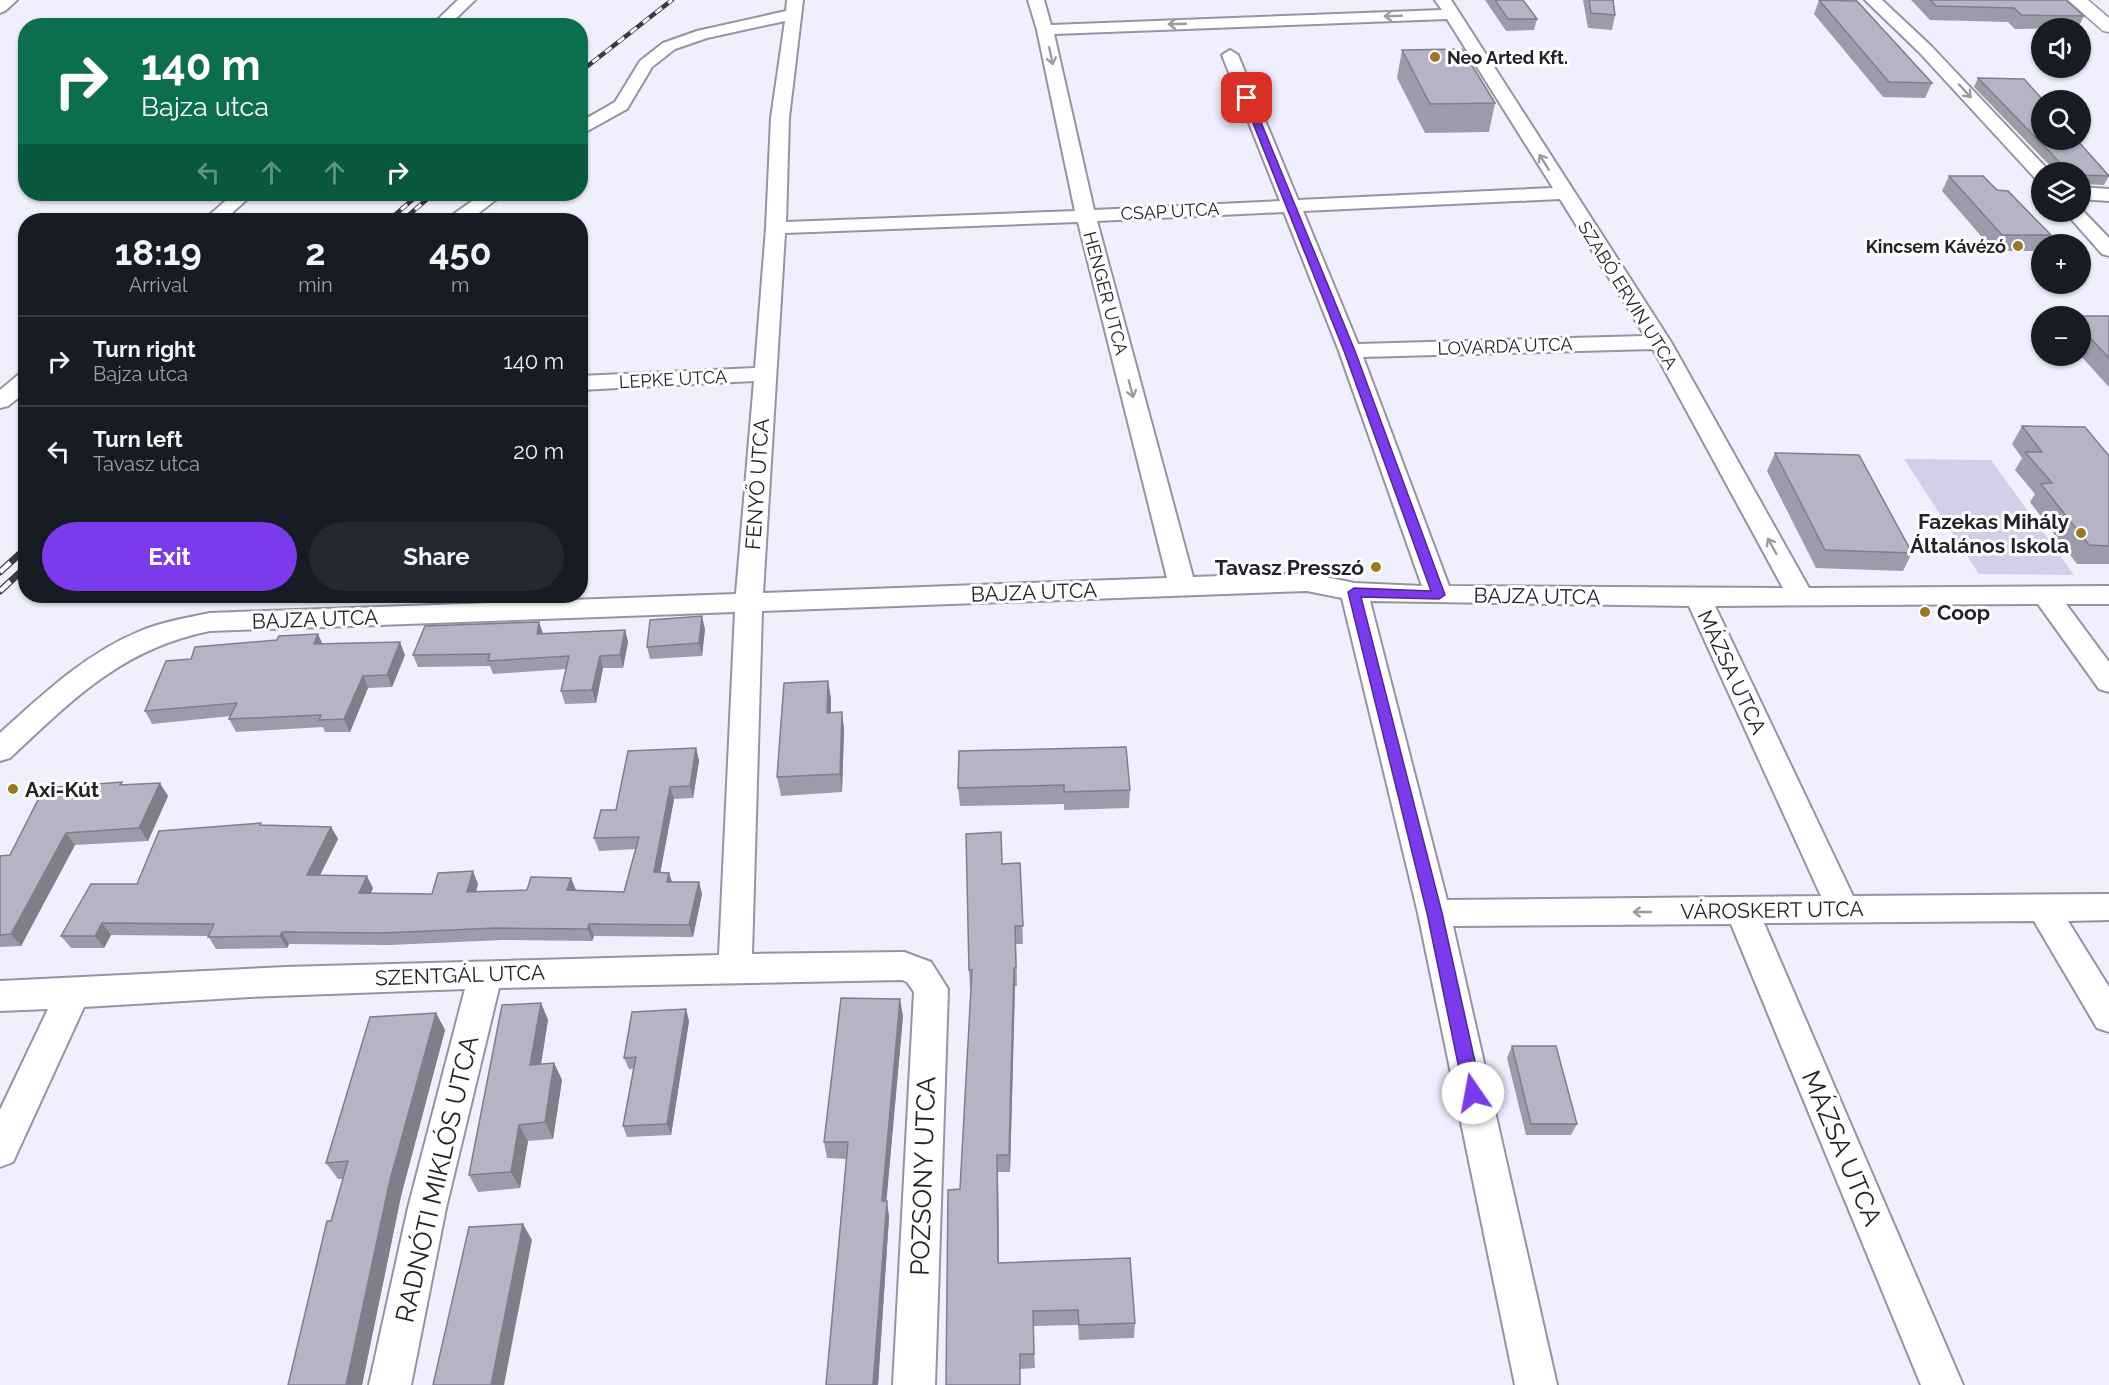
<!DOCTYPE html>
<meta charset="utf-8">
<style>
:root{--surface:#171b24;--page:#242831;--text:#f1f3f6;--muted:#9ea1a6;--line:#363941;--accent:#7c3aed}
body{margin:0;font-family:Raleway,sans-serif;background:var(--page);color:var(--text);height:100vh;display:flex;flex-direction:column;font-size:22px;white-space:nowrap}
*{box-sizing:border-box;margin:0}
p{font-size:20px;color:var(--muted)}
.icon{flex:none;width:33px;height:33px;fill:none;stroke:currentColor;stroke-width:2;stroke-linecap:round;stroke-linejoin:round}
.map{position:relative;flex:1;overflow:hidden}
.panel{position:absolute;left:18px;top:213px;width:570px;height:390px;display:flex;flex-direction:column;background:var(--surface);border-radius:24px;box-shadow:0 2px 4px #0004}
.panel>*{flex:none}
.hud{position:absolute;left:18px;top:18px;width:570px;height:183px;border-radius:24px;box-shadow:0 2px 4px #0004;background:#0b6e4f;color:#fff;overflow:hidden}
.buttons{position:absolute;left:2031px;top:18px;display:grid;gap:12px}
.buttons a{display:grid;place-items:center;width:60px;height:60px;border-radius:50%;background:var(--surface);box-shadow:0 2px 4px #0004;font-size:30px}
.pin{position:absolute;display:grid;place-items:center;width:51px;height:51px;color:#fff;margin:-26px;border-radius:12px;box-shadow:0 3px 9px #0006}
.me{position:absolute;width:66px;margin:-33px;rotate:348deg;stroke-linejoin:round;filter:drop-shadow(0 0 4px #0008)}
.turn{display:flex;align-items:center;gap:21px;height:126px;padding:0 24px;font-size:27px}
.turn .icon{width:78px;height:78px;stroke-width:2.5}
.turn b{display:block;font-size:42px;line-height:51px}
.lanes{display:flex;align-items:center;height:57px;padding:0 24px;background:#0003;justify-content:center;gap:30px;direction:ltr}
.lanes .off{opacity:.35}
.eta{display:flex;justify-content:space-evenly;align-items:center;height:102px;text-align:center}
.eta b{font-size:36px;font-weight:700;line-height:42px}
.action{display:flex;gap:12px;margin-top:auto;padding:12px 24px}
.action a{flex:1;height:69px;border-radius:36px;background:var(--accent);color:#fff;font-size:24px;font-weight:700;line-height:69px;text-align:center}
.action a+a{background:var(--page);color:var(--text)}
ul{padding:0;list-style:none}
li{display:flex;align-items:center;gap:18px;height:90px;padding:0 24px;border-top:2px solid var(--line)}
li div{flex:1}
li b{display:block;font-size:22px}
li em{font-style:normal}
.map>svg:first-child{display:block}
</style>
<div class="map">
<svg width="2109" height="1385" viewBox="0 0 2109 1385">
<rect width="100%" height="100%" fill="#f0effe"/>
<!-- green -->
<path fill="#d1cfe9" d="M1904,459L1991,460L2074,575L1979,574Z"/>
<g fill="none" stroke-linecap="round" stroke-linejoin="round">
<defs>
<path id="minor" d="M0,0H17L5,11L0,13Z
M458,0H475L448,26H431Z
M787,0H803L789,118L786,222L1075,211L1037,30L1028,0H1044L1051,25L1442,10L1435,0H1451L1671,342L1809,588L2109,586V604H2066L2109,662V692L2099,689L2038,604L1715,606L1853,896L2109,894V920L2068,921L2109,987V1032L2097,1028L2034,921L1764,923L1963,1385H1921L1731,924L1453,926L1557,1385H1515L1418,913L1342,598L1307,591L762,611L752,954L904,952L931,962L948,989L935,1385H893L914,992L907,982L902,980L499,988L446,1208L411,1385H369L408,1208L465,989L250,997L84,1007L13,1162L0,1167V1110L48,1009L0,1011V981L286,967L719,955L735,612L210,631C123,648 73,699 10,758L0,761V733C42,695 85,654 138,632C161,622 186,618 210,613L736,594L754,381L580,390V376L755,368L766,228L771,118L785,21L707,38L675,49L652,67L627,109L580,135V122L615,102L640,61L663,43L697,31L786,11ZM1447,19L1553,188L1298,200L1238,55L1230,50L1222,55L1280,201L1094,210L1054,34ZM1560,199L1645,336L1358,344L1303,211ZM1284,212L1339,351L1422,586L1354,583L1307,573L1193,577L1097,221ZM1078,222L1167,578L763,593L785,233ZM1653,349L1783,588L1449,586L1363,357ZM1370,601L1689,606L1821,896L1447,900Z
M1865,0H1882L1931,46L2050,172H2042V179L2035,178L1919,52Z
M2080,187L2109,189V201L2080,199Z
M233,194H253L224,220H204Z
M482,194H503L470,220H449L451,216Z
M2080,208L2109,238V256L2102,254L2065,212H2080Z
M26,373V392L8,406L0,408V390L18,375Z"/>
<path id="primary" d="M2068,0H2088L2109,18V32L2103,31Z"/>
</defs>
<!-- minor casing -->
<use href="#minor" stroke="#9593a4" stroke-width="4"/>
<!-- primary casing -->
<use href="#primary" stroke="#9593a4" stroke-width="3"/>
<!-- minor -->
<use href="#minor" fill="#fff" fill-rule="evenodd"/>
<!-- primary -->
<use href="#primary" fill="#fff" fill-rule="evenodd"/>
<defs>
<path id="rail-far1" d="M580,72L672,0
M389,220L419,194
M403,220L433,194"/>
<path id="rail" d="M0,572L26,548
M0,591L26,567"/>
</defs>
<!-- rail-far1 casing -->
<use href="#rail-far1" stroke="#3a3a41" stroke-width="4.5"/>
<!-- rail casing -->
<use href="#rail" stroke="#3a3a41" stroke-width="7"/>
<!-- rail-far1 -->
<use href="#rail-far1" stroke="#fff" stroke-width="3" stroke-dasharray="8" stroke-linecap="butt"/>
<!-- rail -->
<use href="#rail" stroke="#fff" stroke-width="4.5" stroke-dasharray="14" stroke-linecap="butt"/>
</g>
<!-- wall -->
<path fill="#9c9ba9" d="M1485,0H1523L1537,19L1534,30L1506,31Z
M1583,0H1613L1615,15L1612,30L1588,28Z
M1819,0L1932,83L1925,98L1883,97L1814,14Z
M1911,0H2066L2084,16L2078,28L2015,29L2008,22L1930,20Z
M1402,50L1495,103L1489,132L1425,133L1397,78Z
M1978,78L2109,176L2104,185L2080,184V172H2056L1974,87Z
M1949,176L1997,190L2051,235L2046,244H2042V251H1994L1942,191Z
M2069,316H2109V387L2080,355V316Z
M2022,426L2109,456V564H2077L2030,502L2035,494L2015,470L2022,458L2012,444Z
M1775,453L1912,553L1903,571L1816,568L1767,471Z
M539,622L543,633L625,630L628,642L623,668H603L596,703L565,704L561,691L566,669L493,674L490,666L418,667L413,655Z
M705,629L702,656L650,659L647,647Z
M322,644L405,655L392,687L368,688L350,732H325L323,727L236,732L229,719L231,716L152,724L145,711L191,659Z
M828,681L831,699V712H842L844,730L842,792L781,796L777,777Z
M696,748L699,761L693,798L674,799L660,873H669L672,882H699L702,894L693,937L594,936L592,941L502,940L390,945L289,944L287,948L216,949L208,936L111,935L104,948H71L61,936L137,884L262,825L331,827L338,839L320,875L373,888L371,893L432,894L478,884L476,892L576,890L624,892L636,849L599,851L594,838L616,810Z
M959,751L1130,790L1129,808L1064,810V804L960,806L958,788Z
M124,785L168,796L148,841L75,845L21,946L0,947V856L10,855Z
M1020,863L1023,944H1016L1017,986H1015L1010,1172H998L999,1263L1135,1323L1134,1338L1079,1340L1078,1325L1033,1326L1035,1368L1020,1369L960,1189L971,988H970L969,970Z
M541,1003L548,1020L541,1064L554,1063L562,1080L553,1139L528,1141L520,1188L478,1192L469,1175Z
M686,1009L689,1021L671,1135L627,1137L623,1126L633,1069H629L624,1058Z
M436,1013L445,1030L401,1196L362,1385H288L331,1221L343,1179H338L326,1163Z
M903,1016L886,1201L889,1217L878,1385H826L846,1159L827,1158L824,1142Z
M1512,1046L1577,1124L1571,1135H1526L1507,1058Z"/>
<!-- shaded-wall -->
<path fill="#7f7e8a" d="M702,616L705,629L702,656L699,643Z
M539,622L543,635L537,634Z
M625,630L628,642L623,668L620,655Z
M318,634L324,647L314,644Z
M400,642L405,655L392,687L387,675Z
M600,656L603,668L596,703L592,690Z
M363,676L368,688L350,732L344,719Z
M828,681L831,699L830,731L827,713Z
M842,712L844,730L842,792L840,774Z
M696,748L699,761L693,798L690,786Z
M160,783L168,796L148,841L139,828Z
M670,787L674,799L658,885L654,872Z
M331,827L338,839L314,887L307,875Z
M66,833L75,845L21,946L11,934Z
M473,871L478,884L472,904L467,892Z
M669,873L673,885L667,882Z
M367,876L373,888L366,905L359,893Z
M571,878L576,890L572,902L567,890Z
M699,882L702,894L693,937L689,925Z
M102,923L111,935L104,948L95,936Z
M589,924L594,936L592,941L588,929Z
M282,932L289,944L287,948L280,936Z
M1014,968L1015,986L1010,1172L1009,1155Z
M900,999L903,1016L885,1217L882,1201Z
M541,1003L548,1020L538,1082L530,1065Z
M686,1009L689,1021L671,1135L667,1124Z
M436,1013L445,1030L401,1196L362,1385H346L390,1180Z
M554,1063L562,1080L553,1139L545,1122Z
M519,1125L528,1141L520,1188L511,1172Z
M997,1155L998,1172L999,1278L998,1263Z
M887,1201L889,1217L878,1385H873Z
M523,1224L532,1240L504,1385H491Z"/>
<!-- building -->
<path fill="#b5b4c5" stroke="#7f7e8a" stroke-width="1.5" d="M1495,0H1523L1537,19H1508Z
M1589,0H1613L1615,15L1591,13Z
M1819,0L1857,1L1932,83L1889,82Z
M1930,0H2066L2084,16L2021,15L2014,8L1936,6Z
M1462,49L1495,103L1430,104L1402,50Z
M1978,78L2024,79L2043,100H2042V140H2077L2109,176L2080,175V172H2069Z
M1949,176H1983L1997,190L2008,191L2051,235H2002Z
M2070,316H2109V358L2080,327V316Z
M2022,426L2085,427L2109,456V546L2089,545L2041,484L2052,483L2025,452H2042Z
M1775,453L1859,455L1912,553L1825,550Z
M702,616L699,643L647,647L650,620Z
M539,622L537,634L625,630L620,655L600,656L592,690L561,691L569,656L488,661L490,654L413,655L425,626Z
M318,634L314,644L400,642L387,675L363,676L344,719L319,720L321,715L229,719L237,703L145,711L166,661L191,659L195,647L277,640L279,636Z
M828,681L827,713L842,712L840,774L777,777L784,683Z
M1126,747L1130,790L1064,792V785L958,788L959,751Z
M696,748L690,786L670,787L654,872L669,873L667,882H699L689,925L589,924L588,929L496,928L383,933L282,932L280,936L208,937L214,924L102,923L95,936H61L91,884H137L159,831L261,823L260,825L331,827L307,875L367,876L359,893L432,894L438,873L473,871L467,892L527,890L531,877L571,878L567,890L624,892L639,837L594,838L601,810H616L628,751Z
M122,782L120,785L160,783L139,828L66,833L11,934L0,935V856L10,855L44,788Z
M1001,832L1002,864L1020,863L1023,926H1015L1016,968H1014L1009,1155H997L998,1263L1130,1258L1135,1323L1079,1325L1078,1310L1033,1311L1034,1354H1020V1385H946L948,1190L960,1189L972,970H969L966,834Z
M841,998L900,999L882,1201H887L873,1385H826L848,1142H824Z
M541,1003L530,1065L554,1063L545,1122L519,1125L511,1172L469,1175L502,1005Z
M686,1009L667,1124L623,1126L636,1057L624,1058L632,1012Z
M436,1013L390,1180L346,1385H288L327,1221H331L348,1161L326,1163L370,1017Z
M1512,1046H1556L1577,1124H1531Z
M523,1224L491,1385H433L469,1227Z"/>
<!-- one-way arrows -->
<defs><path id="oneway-shaft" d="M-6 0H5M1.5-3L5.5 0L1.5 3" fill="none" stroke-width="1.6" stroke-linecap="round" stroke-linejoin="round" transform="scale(1.5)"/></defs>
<g stroke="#9c9c9e">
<use href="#oneway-shaft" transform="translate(1393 16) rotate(178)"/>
<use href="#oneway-shaft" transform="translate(1177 24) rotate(178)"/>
<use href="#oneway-shaft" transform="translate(1051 56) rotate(78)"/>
<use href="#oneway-shaft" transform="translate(1965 91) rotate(47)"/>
<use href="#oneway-shaft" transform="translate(1544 162) rotate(-122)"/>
<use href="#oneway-shaft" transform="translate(1131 389) rotate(75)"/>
<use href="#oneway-shaft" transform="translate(1772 546) rotate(-119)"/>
<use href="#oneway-shaft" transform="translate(1642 912) rotate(180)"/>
</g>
<!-- route -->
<path fill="#7c3aed" stroke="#51269a" stroke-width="1.5" d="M1247,96L1251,98L1355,351L1445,595L1439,599L1361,597L1442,913L1482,1093L1479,1098L1473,1101L1467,1098L1464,1093L1427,913L1348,592L1354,588L1431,591L1344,351L1243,98Z"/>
<!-- markers -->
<g fill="#9e7523" stroke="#fff" stroke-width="2">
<circle cx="1435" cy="57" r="6"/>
<circle cx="2018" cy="246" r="6"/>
<circle cx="2081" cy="533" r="6"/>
<circle cx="1376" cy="567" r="6"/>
<circle cx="1925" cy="612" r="6"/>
<circle cx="13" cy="789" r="6"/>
</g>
<g text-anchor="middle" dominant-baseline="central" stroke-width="6" stroke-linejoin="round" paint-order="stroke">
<!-- far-poi labels -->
<g font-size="18" font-weight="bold" fill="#222228" stroke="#fff" text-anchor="start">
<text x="1447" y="57">Neo Arted Kft.</text>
<text x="2006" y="246" text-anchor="end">Kincsem Kávézó</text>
</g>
<!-- far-street labels -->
<g font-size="18" fill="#222228" stroke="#fff">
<text transform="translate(1170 211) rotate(-3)">CSAP UTCA</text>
<text transform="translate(1106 293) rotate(75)">HENGER UTCA</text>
<text transform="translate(1628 295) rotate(58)">SZABÓ ERVIN UTCA</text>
<text transform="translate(1505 346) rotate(-2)">LOVARDA UTCA</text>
<text transform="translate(673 379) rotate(-3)">LEPKE UTCA</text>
</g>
<!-- street labels -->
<g font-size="21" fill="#222228" stroke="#fff">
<text transform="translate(757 484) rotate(-86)">FENYŐ UTCA</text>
<text transform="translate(1034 592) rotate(-2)">BAJZA UTCA</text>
<text transform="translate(1537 596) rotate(1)">BAJZA UTCA</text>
<text transform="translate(315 619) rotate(-2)">BAJZA UTCA</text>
<text transform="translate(1732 672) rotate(65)">MÁZSA UTCA</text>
<text transform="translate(1772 910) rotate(-1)">VÁROSKERT UTCA</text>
<text transform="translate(460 975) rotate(-2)">SZENTGÁL UTCA</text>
</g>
<!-- poi labels -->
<g font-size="21" font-weight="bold" fill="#222228" stroke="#fff" text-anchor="end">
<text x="2069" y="521">Fazekas Mihály<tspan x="2069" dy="24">Általános Iskola</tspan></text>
<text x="1364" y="567">Tavasz Presszó</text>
<text x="1937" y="612" text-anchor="start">Coop</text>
<text x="25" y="789" text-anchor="start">Axi-Kút</text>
</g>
<!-- near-street labels -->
<g font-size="26" fill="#222228" stroke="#fff">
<text transform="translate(1842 1148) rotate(67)">MÁZSA UTCA</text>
<text transform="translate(923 1176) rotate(-88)">POZSONY UTCA</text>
<text transform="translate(437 1179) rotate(-77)">RADNÓTI MIKLÓS UTCA</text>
</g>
</g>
</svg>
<div class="buttons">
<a><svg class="icon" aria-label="sound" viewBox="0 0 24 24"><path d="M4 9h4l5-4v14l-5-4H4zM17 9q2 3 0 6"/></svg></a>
<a><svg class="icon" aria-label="search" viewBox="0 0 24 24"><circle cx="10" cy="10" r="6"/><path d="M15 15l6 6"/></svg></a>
<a><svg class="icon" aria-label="layers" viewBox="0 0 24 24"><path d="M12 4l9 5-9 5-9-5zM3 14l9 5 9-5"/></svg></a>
<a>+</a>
<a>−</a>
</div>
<div class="pin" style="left:1247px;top:98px;background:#d93025"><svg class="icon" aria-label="arrive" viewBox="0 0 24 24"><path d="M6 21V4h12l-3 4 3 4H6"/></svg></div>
<svg class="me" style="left:1473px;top:1093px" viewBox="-20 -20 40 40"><circle r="19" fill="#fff"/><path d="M0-13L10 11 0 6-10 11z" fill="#7c3aed"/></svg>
<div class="hud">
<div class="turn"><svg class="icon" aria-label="right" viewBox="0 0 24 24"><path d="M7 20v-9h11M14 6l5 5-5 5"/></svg><div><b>140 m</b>Bajza utca</div></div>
<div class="lanes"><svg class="icon off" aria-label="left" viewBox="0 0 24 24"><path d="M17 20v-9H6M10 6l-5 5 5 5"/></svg><svg class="icon off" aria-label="ahead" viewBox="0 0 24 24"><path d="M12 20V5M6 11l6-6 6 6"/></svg><svg class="icon off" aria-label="ahead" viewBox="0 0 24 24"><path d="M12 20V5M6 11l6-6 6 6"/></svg><svg class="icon" aria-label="right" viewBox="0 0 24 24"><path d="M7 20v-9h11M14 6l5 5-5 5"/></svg></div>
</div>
<section class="panel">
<div class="eta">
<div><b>18:19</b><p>Arrival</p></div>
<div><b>2</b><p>min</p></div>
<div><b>450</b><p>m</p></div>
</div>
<ul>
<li><svg class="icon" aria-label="right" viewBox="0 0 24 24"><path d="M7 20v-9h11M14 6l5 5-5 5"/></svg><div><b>Turn right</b><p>Bajza utca</p></div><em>140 m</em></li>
<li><svg class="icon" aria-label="left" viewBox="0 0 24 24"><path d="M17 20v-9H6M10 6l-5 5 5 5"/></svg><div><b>Turn left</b><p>Tavasz utca</p></div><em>20 m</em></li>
</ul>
<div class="action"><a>Exit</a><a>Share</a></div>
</section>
</div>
